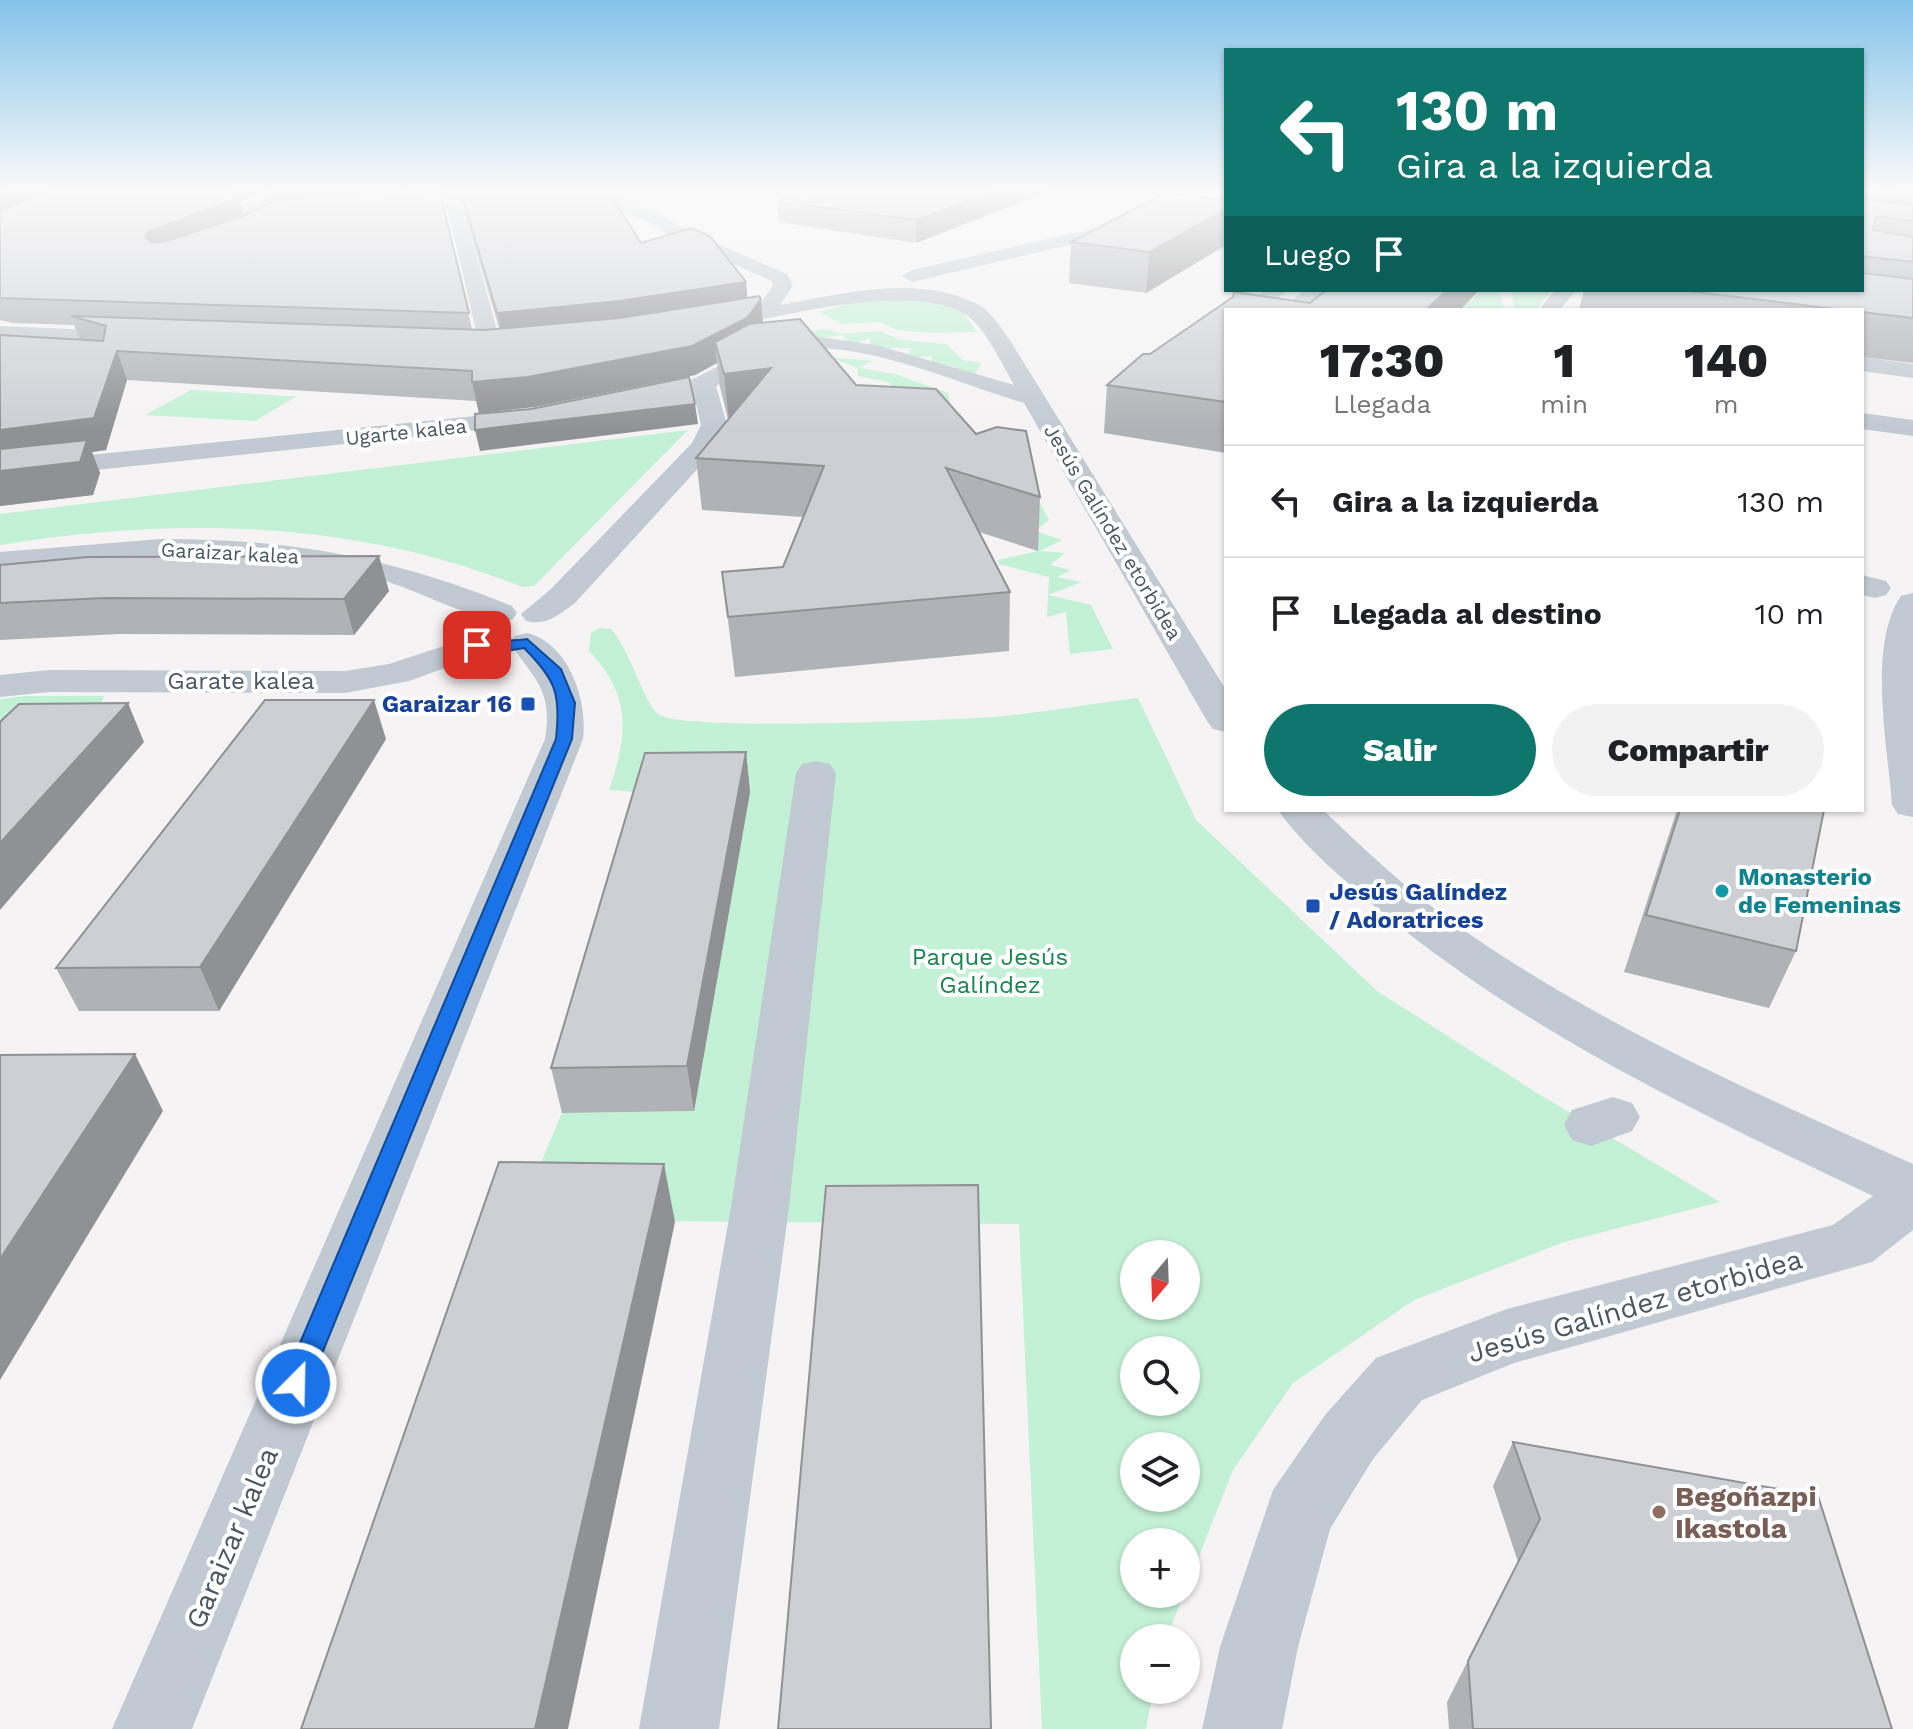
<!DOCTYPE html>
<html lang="es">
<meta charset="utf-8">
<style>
:root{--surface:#fff;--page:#f2f2f2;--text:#202124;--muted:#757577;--line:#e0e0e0;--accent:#0f766e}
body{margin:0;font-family:"Work Sans",sans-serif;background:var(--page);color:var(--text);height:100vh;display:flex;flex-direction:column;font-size:30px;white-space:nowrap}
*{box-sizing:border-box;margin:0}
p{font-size:26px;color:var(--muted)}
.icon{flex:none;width:44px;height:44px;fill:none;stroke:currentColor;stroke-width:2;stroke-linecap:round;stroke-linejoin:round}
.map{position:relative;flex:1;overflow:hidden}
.sheet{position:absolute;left:1224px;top:308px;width:640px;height:504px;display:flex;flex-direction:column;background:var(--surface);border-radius:0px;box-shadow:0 2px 6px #0004}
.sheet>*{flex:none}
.top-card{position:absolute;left:1224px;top:48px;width:640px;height:244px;border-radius:0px;box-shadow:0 2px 6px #0004;background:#0f766e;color:#fff;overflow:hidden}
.needle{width:52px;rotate:199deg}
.buttons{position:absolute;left:1120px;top:1240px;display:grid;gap:16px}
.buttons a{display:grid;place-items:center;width:80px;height:80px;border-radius:50%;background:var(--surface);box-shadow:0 2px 6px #0004;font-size:40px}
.pin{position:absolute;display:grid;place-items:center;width:68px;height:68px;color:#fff;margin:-34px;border-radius:16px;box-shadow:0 4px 12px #0006}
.me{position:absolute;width:88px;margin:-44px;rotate:23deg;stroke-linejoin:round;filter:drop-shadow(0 0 6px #0008)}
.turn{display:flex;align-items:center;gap:28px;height:168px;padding:0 40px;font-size:36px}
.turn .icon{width:104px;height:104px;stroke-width:2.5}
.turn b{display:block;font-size:56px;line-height:68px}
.then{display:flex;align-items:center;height:76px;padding:0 40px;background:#0003;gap:16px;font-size:30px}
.eta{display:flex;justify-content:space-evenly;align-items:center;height:136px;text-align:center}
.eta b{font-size:48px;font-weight:800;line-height:56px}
.action{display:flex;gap:16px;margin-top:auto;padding:16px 40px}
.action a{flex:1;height:92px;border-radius:48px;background:var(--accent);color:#fff;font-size:32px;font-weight:800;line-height:92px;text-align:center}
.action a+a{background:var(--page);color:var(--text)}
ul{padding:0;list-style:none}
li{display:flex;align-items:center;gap:24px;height:112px;padding:0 40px;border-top:2px solid var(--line)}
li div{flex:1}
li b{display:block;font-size:30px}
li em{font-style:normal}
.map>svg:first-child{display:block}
</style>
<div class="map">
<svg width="1913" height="1729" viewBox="0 0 1913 1729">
<rect width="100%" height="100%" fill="#f5f3f3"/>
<!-- green -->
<path fill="#c3f1d5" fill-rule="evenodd" d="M1404,290L1473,299L1482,290H1499L1504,310H1310Z
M1511,290H1551L1536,310H1515Z
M918,299L959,307L977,332L930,333L897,330L880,322L842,324L819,312L858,301Z
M826,329L843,334L880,331L902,340L946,344L963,360L981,363L974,376L954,370L958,367L932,363L931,356L907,358L911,348L870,349V338L852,345L842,335L807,341L790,333Z
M828,357L872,361L859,368L895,374L948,393L950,403L922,395L925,387L897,390L888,382L858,376V368Z
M191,390L287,396H297L255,421L145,415Z
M688,430L534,586L522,587C358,520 173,516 0,545V514Z
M1025,475L1049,520L1035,531L1062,540L1040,551L1065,553L1050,565L1071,570L1057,577L1082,582L1048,595L1091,605L1113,649L1070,654L1066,612L1047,617L1049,577L999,564L998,560L1038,551Z
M599,628L611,629C630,650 643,701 658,714C677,732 951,720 993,717C1041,713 1090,704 1138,698L1196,820L1377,991L1537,1093L1720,1202L1564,1242L1414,1300L1293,1383L1233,1470L1186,1589V1542H1134V1594H1184L1166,1638H1134V1690H1153L1146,1729H1042L1019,1224L517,1220L562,1113L694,1111L652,793L609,790C628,735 632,696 589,651L591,633ZM1134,1254H1186V1306H1134ZM1134,1350H1186V1402H1134ZM1134,1446H1186V1498H1134Z
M25,696H104L93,725L0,730V699Z"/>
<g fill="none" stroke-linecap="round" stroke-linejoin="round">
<!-- minor -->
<path fill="#c1cad2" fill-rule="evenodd" d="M296,188H360L353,193L279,199L258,209L313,207V213L307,215L254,219L236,209L270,192Z
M604,188H619L627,203L661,214L683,229L787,274L793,286L780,305C843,294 918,273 979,305C991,311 1003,331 1011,342L1226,690V732L1213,729L1207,721L1024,403C955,383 852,334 780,352C757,358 737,376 716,386L727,425L713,452L575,603C558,615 547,626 526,621L521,614L551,589L692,443L701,425L694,395L635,407L623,400L626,395L689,381L765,343L812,336L876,345L1014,385C1003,366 984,325 965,314C908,280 771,319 706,331L698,330L695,325L698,320L756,310L773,286L772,281L671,237L649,222L615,209Z
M429,197L463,207L502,348L499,353L491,355L480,348L448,210C430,207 387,213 376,204L384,199Z
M1226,198V208L912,282L902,276L912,270Z
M1265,290H1288L1263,310H1240Z
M1304,290H1327L1304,310H1281Z
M1555,290H1576L1560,310H1539Z
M0,326L139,332L150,339L139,346L0,338Z
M1862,357L1913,364V378L1862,371Z
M536,410L545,413L549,418L545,423L0,480V464Z
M1862,413L1913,420V436L1862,429Z
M161,539C292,539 390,557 512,606L517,613L512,620L500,623C455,612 414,588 369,576C248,547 122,556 0,570V552Z
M1862,575L1886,581L1891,588L1886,595L1875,598L1862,595Z
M1913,593V817L1898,814L1892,805C1888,748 1867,645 1901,596Z
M527,633C569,643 588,701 583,739L192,1729H112L545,739C553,690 535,680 510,643L515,636Z
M477,635L489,638L494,645L489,652L409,681L345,693L49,692L0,697V675L49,670L345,671L389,664Z
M816,761L830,764L836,773L789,1207L719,1729H639L731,1207L796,773L802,764Z
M1278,810H1323C1364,849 1405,888 1451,921C1593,1023 1755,1093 1913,1164V1230L1872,1262L1514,1363L1422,1400L1373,1459L1330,1529L1298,1647L1282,1729H1202L1220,1647L1273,1490L1325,1415L1376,1358L1507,1309L1833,1225L1873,1196C1700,1114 1525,1032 1377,908C1343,879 1304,847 1278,810Z
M1613,1097L1632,1103L1640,1117L1632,1131L1591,1146L1572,1140L1564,1125L1572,1110Z"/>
</g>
<!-- wall -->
<path fill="#b0b2b7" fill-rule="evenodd" d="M0,188H606L641,243L746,282L747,298L761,299L763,322L856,385L976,434L1040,497L1038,551L979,532L1010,592L1009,651L735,677L722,572L783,567L803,517L702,510L696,458L728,419L720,387L717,363L695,375L534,407L479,413L476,401L127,380L106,450L92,452L100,473L93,495L0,506V335L80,340L74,325L13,323L0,320ZM270,189L273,201L243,215L240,202ZM442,198L461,201L499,328L472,329Z
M1057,188L916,243L779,222L777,201Z
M1862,188H1913V363L1862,357V310H1579L1584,290H1862Z
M1226,200V245L1146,293L1069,283L1071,242Z
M1479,290L1460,310H1226V453L1104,433L1107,385L1233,297L1310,303Z
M0,565L389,591L354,635L119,634L0,640Z
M386,739L219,1011H79L56,968Z
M746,752L750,792L694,1111L562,1113L551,1068Z
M1677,810H1824L1796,951L1769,1008L1624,972Z
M1513,1442L1892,1729H1449L1447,1702L1518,1562L1493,1486Z"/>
<!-- shaded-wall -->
<path fill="#909195" d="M17,188H76L0,218V195Z
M230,188H407L408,194L274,205L269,189L240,202L244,218L154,254L145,237L147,232L229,192Z
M1004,188H1057L916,243V220Z
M1226,209V245L1146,293L1149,252Z
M746,282L748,305L502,338L497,313Z
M1447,290H1479L1460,310H1426Z
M761,299L763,326L715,342L717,363L695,375L534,407L479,413L472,382Z
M117,351L127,380L106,450L92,452L100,473L93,495L0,506V430Z
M771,368L729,421L724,374Z
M695,404L698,424L480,451L475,430Z
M379,556L389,591L354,635L344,599Z
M374,700L386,739L219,1011L200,967Z
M128,703L144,742L0,910V843Z
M746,752L750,792L694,1111L687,1066Z
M135,1054L163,1111L0,1380V1259Z
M664,1164L675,1222L568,1729H535Z"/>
<!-- building -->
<path fill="#cdcfd5" stroke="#909195" stroke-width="2" d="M0,188H17L0,195Z
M58,188H230L229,192L238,198L147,232L145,237L151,242H164L243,216L276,200L404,190L440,193L469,313L0,298V211Z
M460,188H606L641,243L691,228L710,236L746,282L619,301L497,313Z
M818,188H1004L916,220L777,201Z
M1862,188H1874L1872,200L1913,205V221L1876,216L1873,230L1913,237V262L1862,256Z
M1882,188H1913V192Z
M1165,193L1226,200V209L1149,252L1071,242Z
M1862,273L1913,279V318L1862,312V310H1843L1679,290H1862Z
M1326,290H1447L1426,310H1226V402L1107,385L1143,354H1150L1233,297L1234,292L1310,303Z
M759,296L761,299L747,318L692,346L528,377L472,382V371L117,351L94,418L0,430V335L103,341L106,326L71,316L485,330L620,318Z
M800,319L856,385L936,389L976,434L997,427L1026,431L1040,497L946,468L1010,592L728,617L722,572L783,567L824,466L696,458L771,368L724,374L715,342L749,324Z
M689,377L695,404L475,430V414L531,409Z
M87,440L80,462L0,471V449Z
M379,556L344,599L105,598L0,603V565L88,557Z
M265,700H374L200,967L56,968Z
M128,703L0,843V722L19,704Z
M746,752L687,1066L551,1068L645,753Z
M1680,810H1824L1796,951L1646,915Z
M135,1054L0,1259V1055Z
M499,1162L664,1164L535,1729H301Z
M978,1185L991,1729H778L826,1186Z
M1513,1442L1818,1496L1892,1729H1473L1468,1661L1540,1519Z"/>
<!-- sky -->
<linearGradient id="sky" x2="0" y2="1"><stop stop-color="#85c3ea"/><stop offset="0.44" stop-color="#fafafa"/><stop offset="1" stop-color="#fafafa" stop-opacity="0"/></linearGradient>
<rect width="1913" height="431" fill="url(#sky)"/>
<!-- route -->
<path fill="#1a73e8" stroke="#114b97" stroke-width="2" d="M527,639L561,669L575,703L572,739L310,1383L306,1392L296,1395L287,1392L283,1383L556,739C561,694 556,680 524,648L500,652L469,645C478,639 512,642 527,639Z"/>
<!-- markers -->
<g fill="#1a4fb4" stroke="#fff" stroke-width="3">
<rect x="520" y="696" width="16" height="16" rx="4"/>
<rect x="1305" y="898" width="16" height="16" rx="4"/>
</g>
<circle fill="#0f9aa8" stroke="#fff" stroke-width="3" cx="1722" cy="891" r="8"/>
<circle fill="#8d6e63" stroke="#fff" stroke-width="3" cx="1659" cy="1512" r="8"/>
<g text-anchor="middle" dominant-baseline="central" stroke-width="8" stroke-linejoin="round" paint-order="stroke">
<!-- far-street labels -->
<g font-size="20" fill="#4a5661" stroke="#fff">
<text transform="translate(406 432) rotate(-6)">Ugarte kalea</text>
<text transform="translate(1113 532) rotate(59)">Jesús Galíndez etorbidea</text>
<text transform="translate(230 553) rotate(3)">Garaizar kalea</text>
</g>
<!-- street labels -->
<g font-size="24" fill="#4a5661" stroke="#fff">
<text x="241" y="681">Garate kalea</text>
</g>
<!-- transit labels -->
<g font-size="24" font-weight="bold" fill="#164399" stroke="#fff" text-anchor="end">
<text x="512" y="704">Garaizar 16</text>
<text x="1329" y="892" text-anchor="start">Jesús Galíndez<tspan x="1329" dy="28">/ Adoratrices</tspan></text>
</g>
<!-- culture labels -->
<g font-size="24" font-weight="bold" fill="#0d838f" stroke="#fff" text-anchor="start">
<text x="1738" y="877">Monasterio<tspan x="1738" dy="28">de Femeninas</tspan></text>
</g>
<!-- park labels -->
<g font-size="24" fill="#17864f" stroke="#fff">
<text x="990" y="957">Parque Jesús<tspan x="990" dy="28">Galíndez</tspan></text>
</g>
<!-- near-street labels -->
<g font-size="28" fill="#4a5661" stroke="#fff">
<text transform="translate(1635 1306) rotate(-16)">Jesús Galíndez etorbidea</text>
<text transform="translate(232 1538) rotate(-67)">Garaizar kalea</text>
</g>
<!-- near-education labels -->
<g font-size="28" font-weight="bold" fill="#785e54" stroke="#fff" text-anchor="start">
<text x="1675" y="1496">Begoñazpi<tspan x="1675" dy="32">Ikastola</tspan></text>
</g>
</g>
</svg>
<div class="buttons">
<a><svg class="needle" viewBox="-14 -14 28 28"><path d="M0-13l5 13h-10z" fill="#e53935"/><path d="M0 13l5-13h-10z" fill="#757577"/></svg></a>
<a><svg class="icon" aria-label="search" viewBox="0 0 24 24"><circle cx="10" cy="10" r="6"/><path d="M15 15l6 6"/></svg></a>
<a><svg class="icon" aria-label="layers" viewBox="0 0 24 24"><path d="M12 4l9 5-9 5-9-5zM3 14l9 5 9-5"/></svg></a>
<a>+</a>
<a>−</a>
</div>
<div class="pin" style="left:477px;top:645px;background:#d93025"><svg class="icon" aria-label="arrive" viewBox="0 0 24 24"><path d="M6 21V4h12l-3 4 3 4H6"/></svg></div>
<svg class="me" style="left:296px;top:1383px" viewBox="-20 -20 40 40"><circle r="17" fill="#1a73e8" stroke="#fff" stroke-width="3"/><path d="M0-11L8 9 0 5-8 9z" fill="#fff"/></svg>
<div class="top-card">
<div class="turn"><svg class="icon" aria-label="left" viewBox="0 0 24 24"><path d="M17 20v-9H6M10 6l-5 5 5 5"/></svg><div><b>130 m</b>Gira a la izquierda</div></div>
<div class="then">Luego<svg class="icon" aria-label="arrive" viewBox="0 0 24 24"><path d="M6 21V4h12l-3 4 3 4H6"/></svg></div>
</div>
<section class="sheet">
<div class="eta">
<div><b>17:30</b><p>Llegada</p></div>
<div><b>1</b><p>min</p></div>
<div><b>140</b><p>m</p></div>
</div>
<ul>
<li><svg class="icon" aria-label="left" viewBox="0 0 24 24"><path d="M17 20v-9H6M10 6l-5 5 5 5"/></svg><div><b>Gira a la izquierda</b></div><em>130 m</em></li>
<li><svg class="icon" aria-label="arrive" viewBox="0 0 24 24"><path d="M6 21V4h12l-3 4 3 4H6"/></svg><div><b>Llegada al destino</b></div><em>10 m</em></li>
</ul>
<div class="action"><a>Salir</a><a>Compartir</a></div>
</section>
</div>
